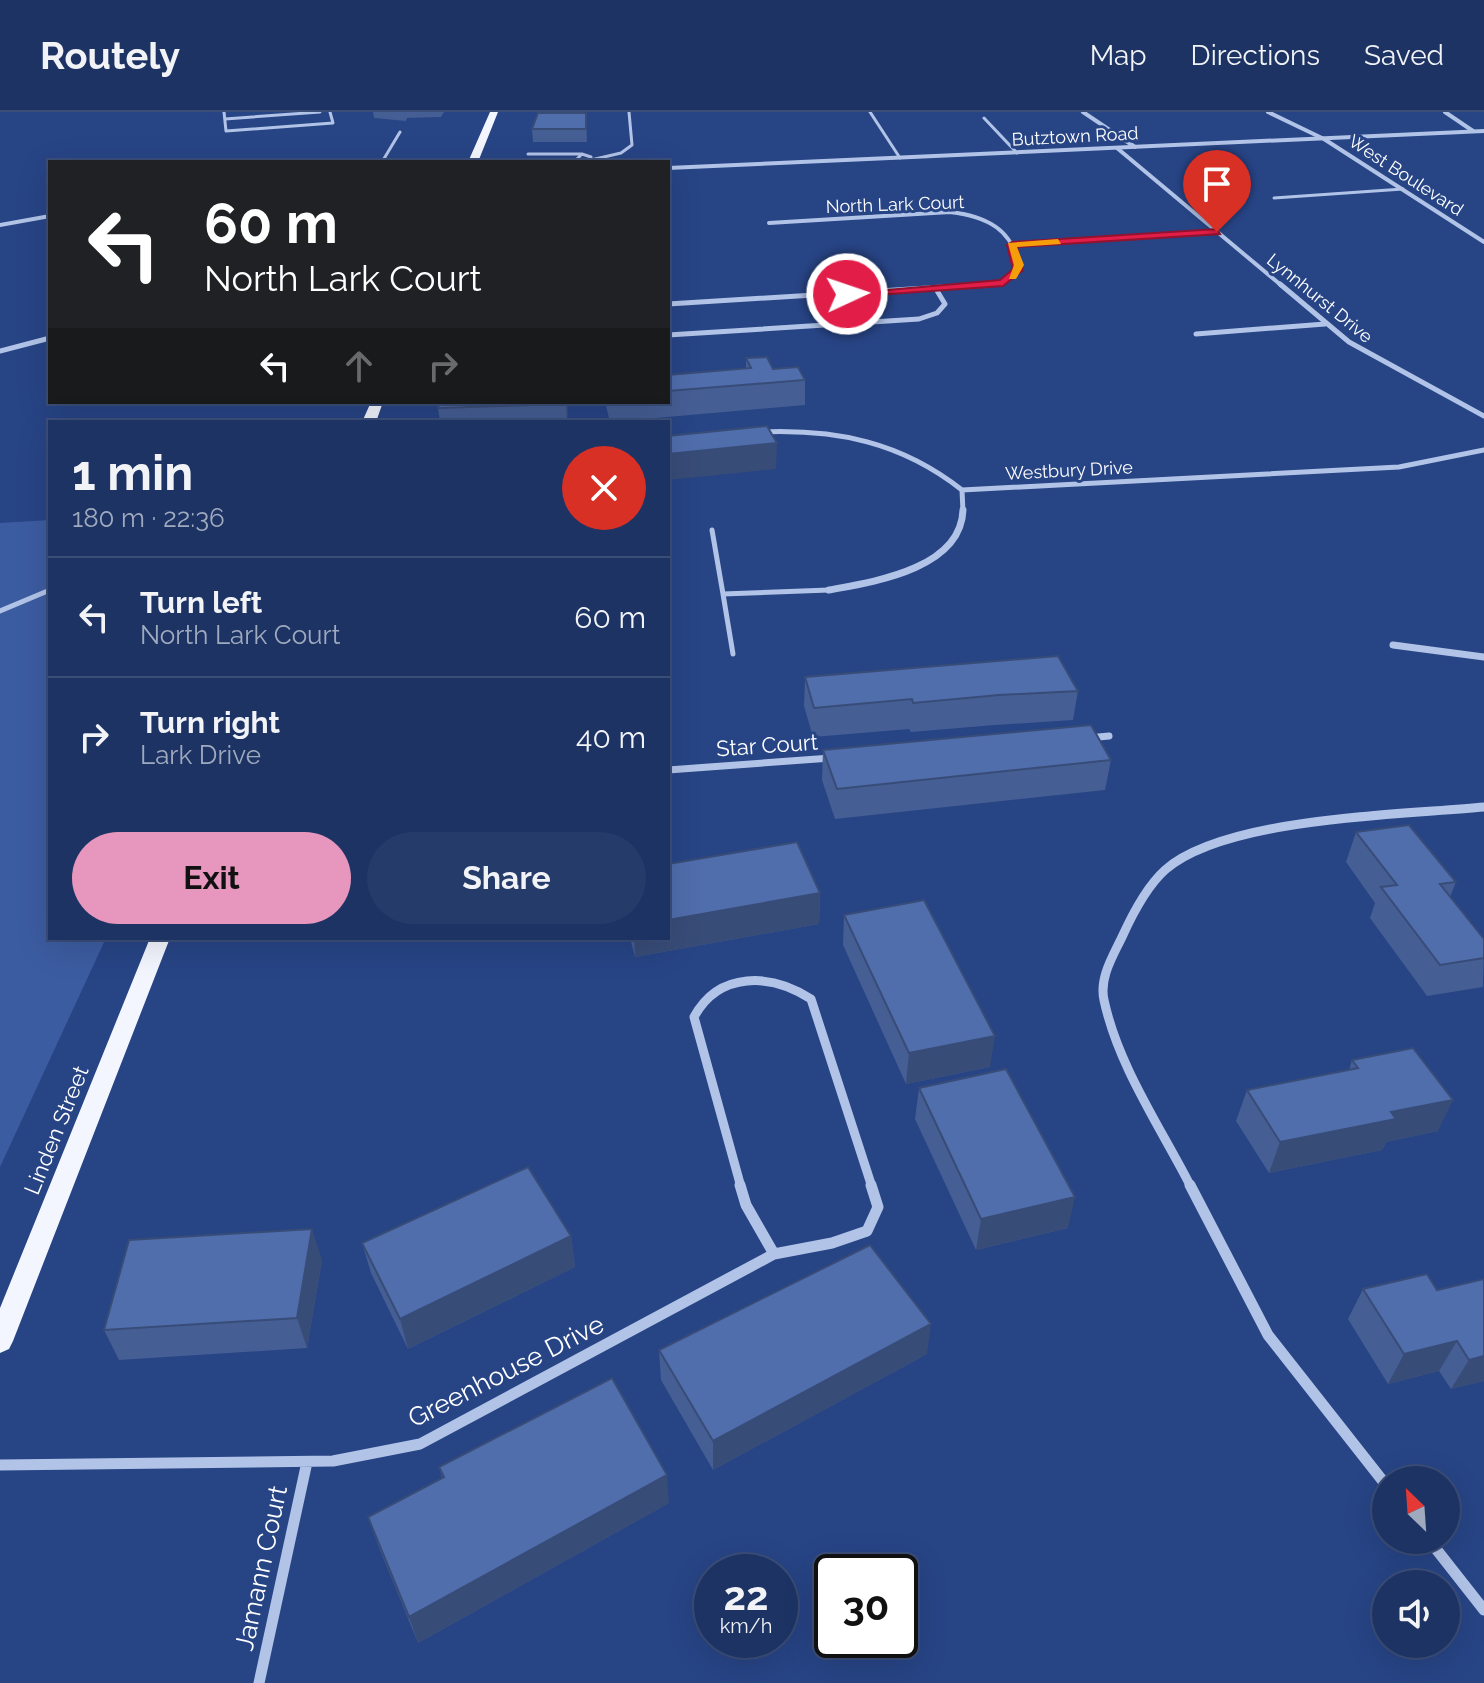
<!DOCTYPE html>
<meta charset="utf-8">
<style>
:root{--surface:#1d3364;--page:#253b6a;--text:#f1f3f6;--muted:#a0aabf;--line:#3b4e78;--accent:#e797bd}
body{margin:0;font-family:Raleway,sans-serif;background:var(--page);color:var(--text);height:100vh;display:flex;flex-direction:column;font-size:30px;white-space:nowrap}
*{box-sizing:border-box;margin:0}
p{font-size:26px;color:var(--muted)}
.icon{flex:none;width:44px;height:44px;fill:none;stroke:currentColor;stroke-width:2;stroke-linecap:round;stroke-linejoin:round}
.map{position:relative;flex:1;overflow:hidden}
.drawer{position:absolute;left:48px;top:308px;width:622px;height:520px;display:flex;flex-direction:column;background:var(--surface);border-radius:0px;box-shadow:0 8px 32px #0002,0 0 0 2px var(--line)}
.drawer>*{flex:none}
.guide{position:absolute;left:48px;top:48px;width:622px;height:244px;border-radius:0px;box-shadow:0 8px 32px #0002,0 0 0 2px var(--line);background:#202124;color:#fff;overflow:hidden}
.needle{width:52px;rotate:335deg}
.buttons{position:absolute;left:1372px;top:1354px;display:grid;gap:16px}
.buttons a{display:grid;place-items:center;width:88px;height:88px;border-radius:50%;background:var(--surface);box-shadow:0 8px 32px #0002,0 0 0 2px var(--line);font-size:40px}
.speed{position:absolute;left:694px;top:1442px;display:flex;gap:16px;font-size:40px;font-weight:700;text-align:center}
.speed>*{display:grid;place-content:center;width:104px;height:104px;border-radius:50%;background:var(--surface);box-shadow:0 8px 32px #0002,0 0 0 2px var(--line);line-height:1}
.speed small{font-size:20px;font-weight:400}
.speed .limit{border:4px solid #111;border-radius:12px;background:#fff;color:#111}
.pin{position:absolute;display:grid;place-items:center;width:68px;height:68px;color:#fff;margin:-82px -34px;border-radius:50% 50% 50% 0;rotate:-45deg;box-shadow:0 0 8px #0007}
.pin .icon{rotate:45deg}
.me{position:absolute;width:88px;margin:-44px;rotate:87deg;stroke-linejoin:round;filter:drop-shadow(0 0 6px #0008)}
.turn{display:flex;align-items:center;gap:28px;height:168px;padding:0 24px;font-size:36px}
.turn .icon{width:104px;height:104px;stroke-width:2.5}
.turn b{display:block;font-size:56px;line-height:68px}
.lanes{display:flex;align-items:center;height:76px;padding:0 24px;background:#0003;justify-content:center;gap:40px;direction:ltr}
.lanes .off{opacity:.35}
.round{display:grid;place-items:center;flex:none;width:84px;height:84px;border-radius:42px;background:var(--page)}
.head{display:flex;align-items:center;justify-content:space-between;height:136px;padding:0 24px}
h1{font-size:48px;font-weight:700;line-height:60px}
.button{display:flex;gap:16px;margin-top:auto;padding:16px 24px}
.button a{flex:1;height:92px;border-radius:48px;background:var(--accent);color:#111;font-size:32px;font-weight:700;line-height:92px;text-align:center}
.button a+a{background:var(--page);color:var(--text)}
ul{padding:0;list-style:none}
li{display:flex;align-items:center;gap:24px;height:120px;padding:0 24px;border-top:2px solid var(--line)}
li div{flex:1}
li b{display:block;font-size:30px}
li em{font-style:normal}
header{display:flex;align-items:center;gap:48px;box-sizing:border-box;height:112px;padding:0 40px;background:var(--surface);border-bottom:2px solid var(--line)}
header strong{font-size:38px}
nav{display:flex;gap:44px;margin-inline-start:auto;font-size:28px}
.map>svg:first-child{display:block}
</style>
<header>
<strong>Routely</strong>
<nav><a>Map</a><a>Directions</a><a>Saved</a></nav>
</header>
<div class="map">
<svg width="1484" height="1571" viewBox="0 0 1484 1571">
<rect width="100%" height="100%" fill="#274485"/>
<!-- green -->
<path fill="#3c5ca1" d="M50,408V826H106L0,1055V411Z"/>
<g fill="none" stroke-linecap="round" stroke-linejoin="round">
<!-- service-far1 -->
<path stroke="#b1c3e7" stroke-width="3" d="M224,0L226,19L333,11L330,0
M870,0L900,46
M984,6L1017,41
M225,7L320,0
M528,42H582
M591,48L621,41L632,33L629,0
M382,50L400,20
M574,50L582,42L591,45V50
M1274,86L1403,77"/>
<!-- service -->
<path stroke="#b1c3e7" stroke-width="5" d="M712,418L723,482L829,478
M723,482L733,542
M0,499L50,478"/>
<!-- minor-far4 -->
<path stroke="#b1c3e7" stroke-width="4" d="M1083,0L1135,35
M1268,0L1324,27L1484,130
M1445,0L1473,19
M1117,36L1282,174
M769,111L950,100C986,104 1016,118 1018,158L1003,171L970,174
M0,113L50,104
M1012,133L1217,120"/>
<!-- minor-far3 -->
<path stroke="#b1c3e7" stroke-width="5" d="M1280,172L1349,230L1484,304
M668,192L991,172
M1196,222L1325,212
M668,223L919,207L937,201L945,192L936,177
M0,239L50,226
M761,320C837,317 901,330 962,378L1399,355L1484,338
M962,378L963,400"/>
<!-- minor-far2 -->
<path stroke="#b1c3e7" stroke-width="7" d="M829,478C873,470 961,457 963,398
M1393,533L1484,545
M1088,626L1109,624
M668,658L831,646"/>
<!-- minor-far1 -->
<path stroke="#b1c3e7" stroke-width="9" d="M741,1075L694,905C719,859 771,861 811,887L872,1075
M1191,1075C1161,1016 1118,954 1104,888C1099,866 1113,844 1122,825C1132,803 1146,775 1165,758C1225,705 1403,703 1484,695"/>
<!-- minor -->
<path stroke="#b1c3e7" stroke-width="11" d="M740,1073L746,1093L774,1142
M1190,1073L1268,1223L1386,1373
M774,1142L832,1131L867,1119L878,1095L871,1073
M0,1353L333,1349L420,1332L774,1142
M1429,1428L1484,1498
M259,1571L307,1350"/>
<!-- tertiary -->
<path fill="#b1c3e7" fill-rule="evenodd" d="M1484,17V21L668,58V54Z"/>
<!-- primary -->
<path fill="#f3f6fe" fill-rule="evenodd" d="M490,0H498L478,50H468Z
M371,290H383L376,310H362Z
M150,826H170L13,1229L9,1237L0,1241V1196Z"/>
</g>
<!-- wall -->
<path fill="#455e94" d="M373,0H444L441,5L407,6L406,9L374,6Z
M586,1L587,30H533L532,17Z
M746,246L805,268V293L610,310L605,290H668V263L746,257Z
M568,290L567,309L440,310L438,296Z
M805,565L1078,579L1073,608L995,613L911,620L909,617L813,625L804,594Z
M823,638L1111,648L1105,678L835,707L822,668Z
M1356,720L1456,770L1450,785L1484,827L1483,875L1427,884L1370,806L1375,791L1346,750Z
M820,781L819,812L635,845L630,826H668Z
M844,803L990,955L906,972L843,833Z
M1352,948L1438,1019L1386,1030L1382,1038L1269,1061L1236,1009L1247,978L1349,958Z
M919,976L1068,1116L976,1138L915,1007Z
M571,1124L575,1155L408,1237L371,1161L362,1131Z
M322,1148L307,1236L119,1248L104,1218Z
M1427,1162L1484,1269L1451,1277L1439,1259L1388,1272L1348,1207L1363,1177Z
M659,1238L927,1242L713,1358L661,1268Z
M439,1355L669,1391L418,1531L378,1433L368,1405L442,1366Z"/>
<!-- shaded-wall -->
<path fill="#384c78" d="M566,290H568V294L567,309Z
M777,331L776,357L668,368V342Z
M820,781L819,812L635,845L634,826H668V808Z
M995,924L990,955L906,972L909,941Z
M1453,988L1438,1019L1386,1030L1382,1038L1269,1061L1280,1030L1391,1000Z
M1075,1085L1068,1116L976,1138L981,1107Z
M312,1117L322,1148L307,1236L297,1206Z
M571,1124L575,1155L408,1237L400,1207Z
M931,1212L927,1242L713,1358V1329Z
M1457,1229L1439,1259L1388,1272L1404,1242Z
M1484,1244V1269L1451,1277L1469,1248Z
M667,1363L669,1391L418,1531L409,1505Z"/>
<!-- building -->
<path fill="#506dac" stroke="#384c78" stroke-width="2" d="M538,1H586V17H532Z
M767,245L773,257L798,255L805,268L668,279V263L751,256L746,246Z
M439,290H566V292L438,296Z
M767,314L777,331L668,342V324Z
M1058,544L1078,579L999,583L913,591L912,587L814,596L805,565Z
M1091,613L1111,648L837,677L823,638Z
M1409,713L1456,770L1440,772L1484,827V846L1440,853L1381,775L1397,773L1356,720Z
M797,730L820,781L668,808V752Z
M924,788L995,924L909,941L844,803Z
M1413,936L1453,988L1391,1000L1396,1007L1280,1030L1247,978L1358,956L1352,948Z
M1006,957L1075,1085L981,1107L919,976Z
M528,1055L571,1124L400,1207L362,1131Z
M312,1117L297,1206L104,1218L129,1128Z
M870,1133L931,1212L713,1329L659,1238Z
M1427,1162L1437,1178L1484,1167V1244L1469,1248L1457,1229L1404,1242L1363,1177Z
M612,1266L667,1363L409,1505L368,1405L444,1365L439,1355Z"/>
<!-- route -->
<path fill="#e11d48" stroke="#92132f" stroke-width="2" d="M1217,117L1220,122L1017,135L1023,158L1003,174L847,185L842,182L1000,168L1013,157L1007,133L1012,130Z"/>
<!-- slow -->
<path fill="#f59e0b" d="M1058,127L1061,132L1017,135L1024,153L1016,167H1009L1014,153L1008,131Z"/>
<g text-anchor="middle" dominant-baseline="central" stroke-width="6" stroke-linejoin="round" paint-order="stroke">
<!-- far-street labels -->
<g font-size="18" fill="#fff" stroke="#274485">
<text transform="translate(1075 24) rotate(-3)">Butztown Road</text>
<text transform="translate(1406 63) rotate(33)">West Boulevard</text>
<text transform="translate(895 92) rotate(-2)">North Lark Court</text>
<text transform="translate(1320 186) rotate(39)">Lynnhurst Drive</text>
<text transform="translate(1069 358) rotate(-3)">Westbury Drive</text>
</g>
<!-- street labels -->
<g font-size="22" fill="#fff" stroke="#274485">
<text transform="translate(767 633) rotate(-4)">Star Court</text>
<text transform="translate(56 1018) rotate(-68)">Linden Street</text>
</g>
<!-- near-street labels -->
<g font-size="26" fill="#fff" stroke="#274485">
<text transform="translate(506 1259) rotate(-27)">Greenhouse Drive</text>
<text transform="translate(261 1456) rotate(-78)">Jamann Court</text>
</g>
</g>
</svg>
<div class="buttons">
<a><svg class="needle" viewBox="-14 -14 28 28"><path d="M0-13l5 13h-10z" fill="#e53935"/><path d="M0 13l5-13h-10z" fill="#a0aabf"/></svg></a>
<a><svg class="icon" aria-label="sound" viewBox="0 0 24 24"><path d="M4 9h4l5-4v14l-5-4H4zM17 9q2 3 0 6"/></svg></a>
</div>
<div class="speed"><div>22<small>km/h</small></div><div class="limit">30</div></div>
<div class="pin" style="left:1217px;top:120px;background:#d93025"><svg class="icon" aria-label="arrive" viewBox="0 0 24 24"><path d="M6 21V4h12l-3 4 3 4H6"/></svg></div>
<svg class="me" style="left:847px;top:182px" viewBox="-20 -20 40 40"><circle r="17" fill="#e11d48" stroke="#fff" stroke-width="3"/><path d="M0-11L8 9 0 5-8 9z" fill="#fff"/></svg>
<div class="guide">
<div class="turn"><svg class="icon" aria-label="left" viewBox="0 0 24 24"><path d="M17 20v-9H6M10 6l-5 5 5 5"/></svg><div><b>60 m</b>North Lark Court</div></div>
<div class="lanes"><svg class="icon" aria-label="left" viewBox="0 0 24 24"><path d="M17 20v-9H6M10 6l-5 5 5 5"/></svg><svg class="icon off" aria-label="ahead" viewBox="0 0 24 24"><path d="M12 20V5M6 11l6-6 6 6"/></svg><svg class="icon off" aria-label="right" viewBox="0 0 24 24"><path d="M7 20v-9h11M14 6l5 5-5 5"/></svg></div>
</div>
<section class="drawer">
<div class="head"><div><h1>1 min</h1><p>180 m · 22:36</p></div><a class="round" style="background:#d93025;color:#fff"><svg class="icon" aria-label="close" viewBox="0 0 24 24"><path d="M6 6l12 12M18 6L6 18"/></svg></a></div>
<ul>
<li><svg class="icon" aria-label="left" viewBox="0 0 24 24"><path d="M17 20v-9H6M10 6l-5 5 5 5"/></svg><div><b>Turn left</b><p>North Lark Court</p></div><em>60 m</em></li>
<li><svg class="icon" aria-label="right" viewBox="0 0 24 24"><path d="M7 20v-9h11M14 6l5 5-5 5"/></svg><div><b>Turn right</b><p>Lark Drive</p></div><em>40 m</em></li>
</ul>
<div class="button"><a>Exit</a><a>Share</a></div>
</section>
</div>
